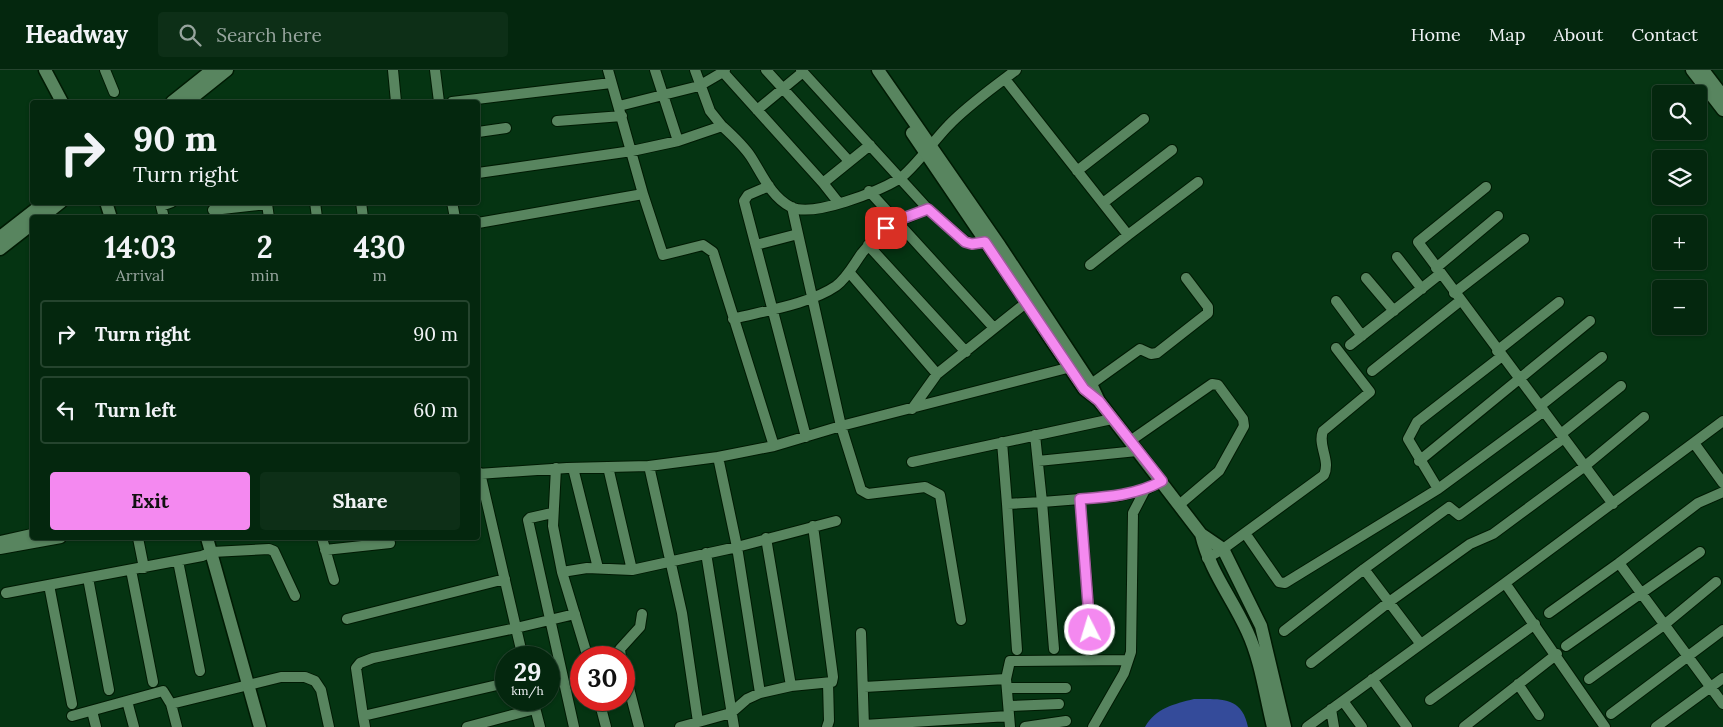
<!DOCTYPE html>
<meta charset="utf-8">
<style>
:root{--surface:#04270e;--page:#0d2f17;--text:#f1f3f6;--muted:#97a59e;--line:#25442e;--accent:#f489f0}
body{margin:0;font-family:Lora,serif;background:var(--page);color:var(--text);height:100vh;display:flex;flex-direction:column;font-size:19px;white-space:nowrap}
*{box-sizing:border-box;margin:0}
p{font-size:16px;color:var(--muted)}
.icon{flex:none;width:28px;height:28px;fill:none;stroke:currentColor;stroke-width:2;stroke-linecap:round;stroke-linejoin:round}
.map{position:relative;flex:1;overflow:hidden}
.drawer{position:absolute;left:30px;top:145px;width:450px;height:325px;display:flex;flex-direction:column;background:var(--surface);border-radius:5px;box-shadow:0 1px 4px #0004,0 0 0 1px var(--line)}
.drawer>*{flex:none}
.guide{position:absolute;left:30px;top:30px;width:450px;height:105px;border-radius:5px;box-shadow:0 1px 4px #0004,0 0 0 1px var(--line);background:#04270e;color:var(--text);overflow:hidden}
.fabs{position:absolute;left:1652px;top:15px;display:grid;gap:10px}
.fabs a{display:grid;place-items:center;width:55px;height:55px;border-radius:5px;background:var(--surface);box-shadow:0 1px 4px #0004,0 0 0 1px var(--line);font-size:25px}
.speed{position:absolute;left:495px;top:576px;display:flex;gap:10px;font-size:25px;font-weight:700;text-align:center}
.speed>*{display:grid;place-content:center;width:65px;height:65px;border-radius:50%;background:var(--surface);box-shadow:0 1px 4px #0004,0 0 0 1px var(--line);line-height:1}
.speed small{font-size:12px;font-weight:400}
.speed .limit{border:8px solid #d22;background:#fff;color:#111}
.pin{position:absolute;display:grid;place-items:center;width:42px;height:42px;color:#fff;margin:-21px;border-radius:10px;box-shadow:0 2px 8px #0006}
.me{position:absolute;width:55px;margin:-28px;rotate:355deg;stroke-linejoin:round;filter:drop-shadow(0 0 4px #0008)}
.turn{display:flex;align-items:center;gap:18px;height:105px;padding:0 20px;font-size:22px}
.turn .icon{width:65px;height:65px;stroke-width:2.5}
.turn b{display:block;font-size:35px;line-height:42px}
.eta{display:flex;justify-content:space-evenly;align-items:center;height:85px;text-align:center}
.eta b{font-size:30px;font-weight:700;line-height:35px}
.cta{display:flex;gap:10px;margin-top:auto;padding:10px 20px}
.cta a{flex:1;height:58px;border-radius:5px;background:var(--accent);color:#111;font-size:20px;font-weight:700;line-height:58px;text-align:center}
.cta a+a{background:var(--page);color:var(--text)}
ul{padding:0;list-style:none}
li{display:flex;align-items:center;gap:15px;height:68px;margin:0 10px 8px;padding:0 10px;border:2px solid var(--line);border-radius:5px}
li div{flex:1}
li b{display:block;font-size:19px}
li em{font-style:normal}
header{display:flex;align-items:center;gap:30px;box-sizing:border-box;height:70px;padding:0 25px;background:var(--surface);border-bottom:1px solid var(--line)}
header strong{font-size:24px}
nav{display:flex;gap:28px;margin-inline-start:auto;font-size:18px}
.search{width:350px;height:45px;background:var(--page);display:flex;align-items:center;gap:12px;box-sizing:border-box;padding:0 18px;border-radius:5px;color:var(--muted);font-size:19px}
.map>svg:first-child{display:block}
</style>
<header>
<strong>Headway</strong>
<div class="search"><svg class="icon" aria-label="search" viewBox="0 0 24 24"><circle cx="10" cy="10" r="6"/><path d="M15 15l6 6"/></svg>Search here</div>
<nav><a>Home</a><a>Map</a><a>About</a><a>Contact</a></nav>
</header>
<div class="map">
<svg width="1723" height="657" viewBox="0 0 1723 657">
<rect width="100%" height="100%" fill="#053412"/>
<!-- water -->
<path fill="#344b9a" d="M1194,629C1220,629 1242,626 1248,657H1145C1156,638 1174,634 1194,629Z"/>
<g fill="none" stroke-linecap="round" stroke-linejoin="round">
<defs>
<path id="minor" d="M105,0L114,22
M393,0L396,32
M435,0L439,32
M655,0L678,71
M725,0L723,2L823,113L870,75
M766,0L848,90
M801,0L928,139L965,171L972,174L985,172
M1005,9L1128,165L1198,112
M452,32L611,13
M619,36L699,16L723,2
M757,40L803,2
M557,51L622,46
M722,56C733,66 743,75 751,87C762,104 771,127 791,137C813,148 879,121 899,109C912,101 936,68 948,56C968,35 993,18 1016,0
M478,62L506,58
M1077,101L1144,49
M478,103L632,81L678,71L722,56L710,41L695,0
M823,113L838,132
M769,116L748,125L744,131L806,367
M1486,117L1418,172L1613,434
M869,121L994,258
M643,124L663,185L703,175L713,182L774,376
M315,132L317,148
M361,132L363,148
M452,132L455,148
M1103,133L1172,80
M792,137L841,356L861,420L868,424L925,417L940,425L961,550
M213,140L267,134L269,148
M164,148L161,136L172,132
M478,153L643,124L608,0
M756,175L798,164
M868,175L966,282
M1397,187L1422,219
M1090,195L1128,165
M1436,198L1498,146
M849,202L937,304L1027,232
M1366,208L1394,241
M1454,223L1524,169
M1336,231L1362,266
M733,249C764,241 810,234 836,216C847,208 854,194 862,183C880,160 901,149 928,139
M1350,275L1440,204
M1497,281L1559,232
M1502,286L1417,352L1408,369L1438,419L1544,341
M1372,301L1460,231
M1087,317L1140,279L1151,284L1157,283L1208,243V237L1186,208
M1540,336L1602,287
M912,339L937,304
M1561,364L1621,316
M1130,371L1212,314L1218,315L1243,349L1244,356L1219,401L1179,435
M1002,372L1007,434
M1694,373L1723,413
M718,387L737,477L760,623
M1038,391L1137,381
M1419,391L1590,251
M912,392L1112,349
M649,396L682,543L698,652
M608,397L632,500
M556,398L553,456L562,502L588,588
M573,398L598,498
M480,403L516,558L575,544
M478,404L567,398L649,396L718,387L774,376L841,356L1075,296
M1080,429L1092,577
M552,443L530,448L528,450L574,657
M1245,463L1279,512L1285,513L1438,419
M138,468L144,498
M322,468L334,510
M766,468L791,616
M0,471L32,464
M0,479L61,468
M325,480L390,473
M706,483L734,657
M1207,488L1223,479L1324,405C1331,390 1317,375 1323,361L1370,322L1336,278
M178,491L200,601
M1619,493L1698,433L1723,422
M131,500L153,612
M562,502L587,498L632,500L737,477L836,451
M88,508L109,620
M49,515L72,634
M6,523L202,486L212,482L269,479L274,481L295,526
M1549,543L1619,493L1723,634
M347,549L505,509
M1284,561L1364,499
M861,563L864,657
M1420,573L1364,499L1449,437L1459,445L1564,368
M1566,576L1700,482
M1054,579L1042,432L1119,426L1145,420
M1017,580L1007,434L1042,432L1035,365
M621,588L620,579L640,557L642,544
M1311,593L1389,532L1470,474L1493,464L1585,396L1644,347
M624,599L639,657
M1372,609L1407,657
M1589,609L1664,555L1716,512
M1518,614L1539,645
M864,617L1006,609
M1007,618H1066
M533,630L540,657
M599,630L606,657
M1430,630L1535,554
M127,631L134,657
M1343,631L1362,657
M171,634L281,607H305L315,611L321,620L329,657
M1009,636L1059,634
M1331,639L1334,657
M92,641L96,657
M1611,644L1723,560
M72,646L163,621L171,634L177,657
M363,646L356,598L360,593L373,588L516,558L523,588
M864,655L1009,646
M365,657L363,646L506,613
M467,657L535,639
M680,657L731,643L747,629L760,623L791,616L832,612L833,607L813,456
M827,657L829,651L828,613
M1010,657L1006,609L1010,591L1128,590
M1025,657L1066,651
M1093,657L1124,603L1131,582L1133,443L1145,420L1162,411
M1307,657L1505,513
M1464,657L1557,584
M1605,657L1505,513L1723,351
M1656,657L1723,608"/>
<path id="tertiary" d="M45,0L62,32
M878,0L1000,176L1091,314L1099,331L1201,464L1223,479L1261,556L1285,657
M1692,0L1723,40
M1703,0L1723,26
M172,32L212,0
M187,32L227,0
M912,63L1020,222
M106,132L111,148
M41,148L61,132
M0,167L45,132
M0,179L32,154
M1043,258L1084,319L1097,329
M1201,464C1210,502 1231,526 1247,561C1261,591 1265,625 1273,657
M207,468L260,657"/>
</defs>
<!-- minor casing -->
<use href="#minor" stroke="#001a03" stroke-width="12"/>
<!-- tertiary casing -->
<use href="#tertiary" stroke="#001a03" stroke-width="15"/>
<!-- minor -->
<use href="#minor" stroke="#58855f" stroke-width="10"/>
<!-- tertiary -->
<use href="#tertiary" stroke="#58855f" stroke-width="12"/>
</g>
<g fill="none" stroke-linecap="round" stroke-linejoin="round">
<defs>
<path id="route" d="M886,158L901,149L928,139L965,172L972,174L985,172L1084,319L1099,331L1162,411C1136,425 1109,427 1080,429L1090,560"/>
</defs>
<!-- route casing -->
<use href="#route" stroke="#9f599c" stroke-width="12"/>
<!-- route -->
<use href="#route" stroke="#f489f0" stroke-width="9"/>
</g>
</svg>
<div class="fabs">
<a><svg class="icon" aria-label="search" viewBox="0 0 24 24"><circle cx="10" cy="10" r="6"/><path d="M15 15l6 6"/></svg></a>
<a><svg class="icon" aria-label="layers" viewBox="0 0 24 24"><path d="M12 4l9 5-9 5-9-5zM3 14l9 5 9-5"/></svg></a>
<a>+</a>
<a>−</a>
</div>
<div class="speed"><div>29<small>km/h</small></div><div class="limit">30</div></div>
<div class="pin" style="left:886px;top:158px;background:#d93025"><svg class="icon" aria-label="arrive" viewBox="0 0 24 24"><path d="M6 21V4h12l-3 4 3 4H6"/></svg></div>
<svg class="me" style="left:1090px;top:560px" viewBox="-20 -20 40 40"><circle r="17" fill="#f489f0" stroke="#fff" stroke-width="3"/><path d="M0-11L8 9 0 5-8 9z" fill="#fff"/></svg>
<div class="guide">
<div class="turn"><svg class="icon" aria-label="right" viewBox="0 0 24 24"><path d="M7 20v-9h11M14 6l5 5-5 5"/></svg><div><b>90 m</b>Turn right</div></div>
</div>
<section class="drawer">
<div class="eta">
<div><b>14:03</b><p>Arrival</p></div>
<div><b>2</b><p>min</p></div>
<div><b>430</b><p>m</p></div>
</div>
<ul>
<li><svg class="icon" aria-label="right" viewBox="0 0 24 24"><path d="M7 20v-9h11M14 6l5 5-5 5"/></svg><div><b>Turn right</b></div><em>90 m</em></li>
<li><svg class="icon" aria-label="left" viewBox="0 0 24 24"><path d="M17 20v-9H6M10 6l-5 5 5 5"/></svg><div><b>Turn left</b></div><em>60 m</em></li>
</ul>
<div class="cta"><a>Exit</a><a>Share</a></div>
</section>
</div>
